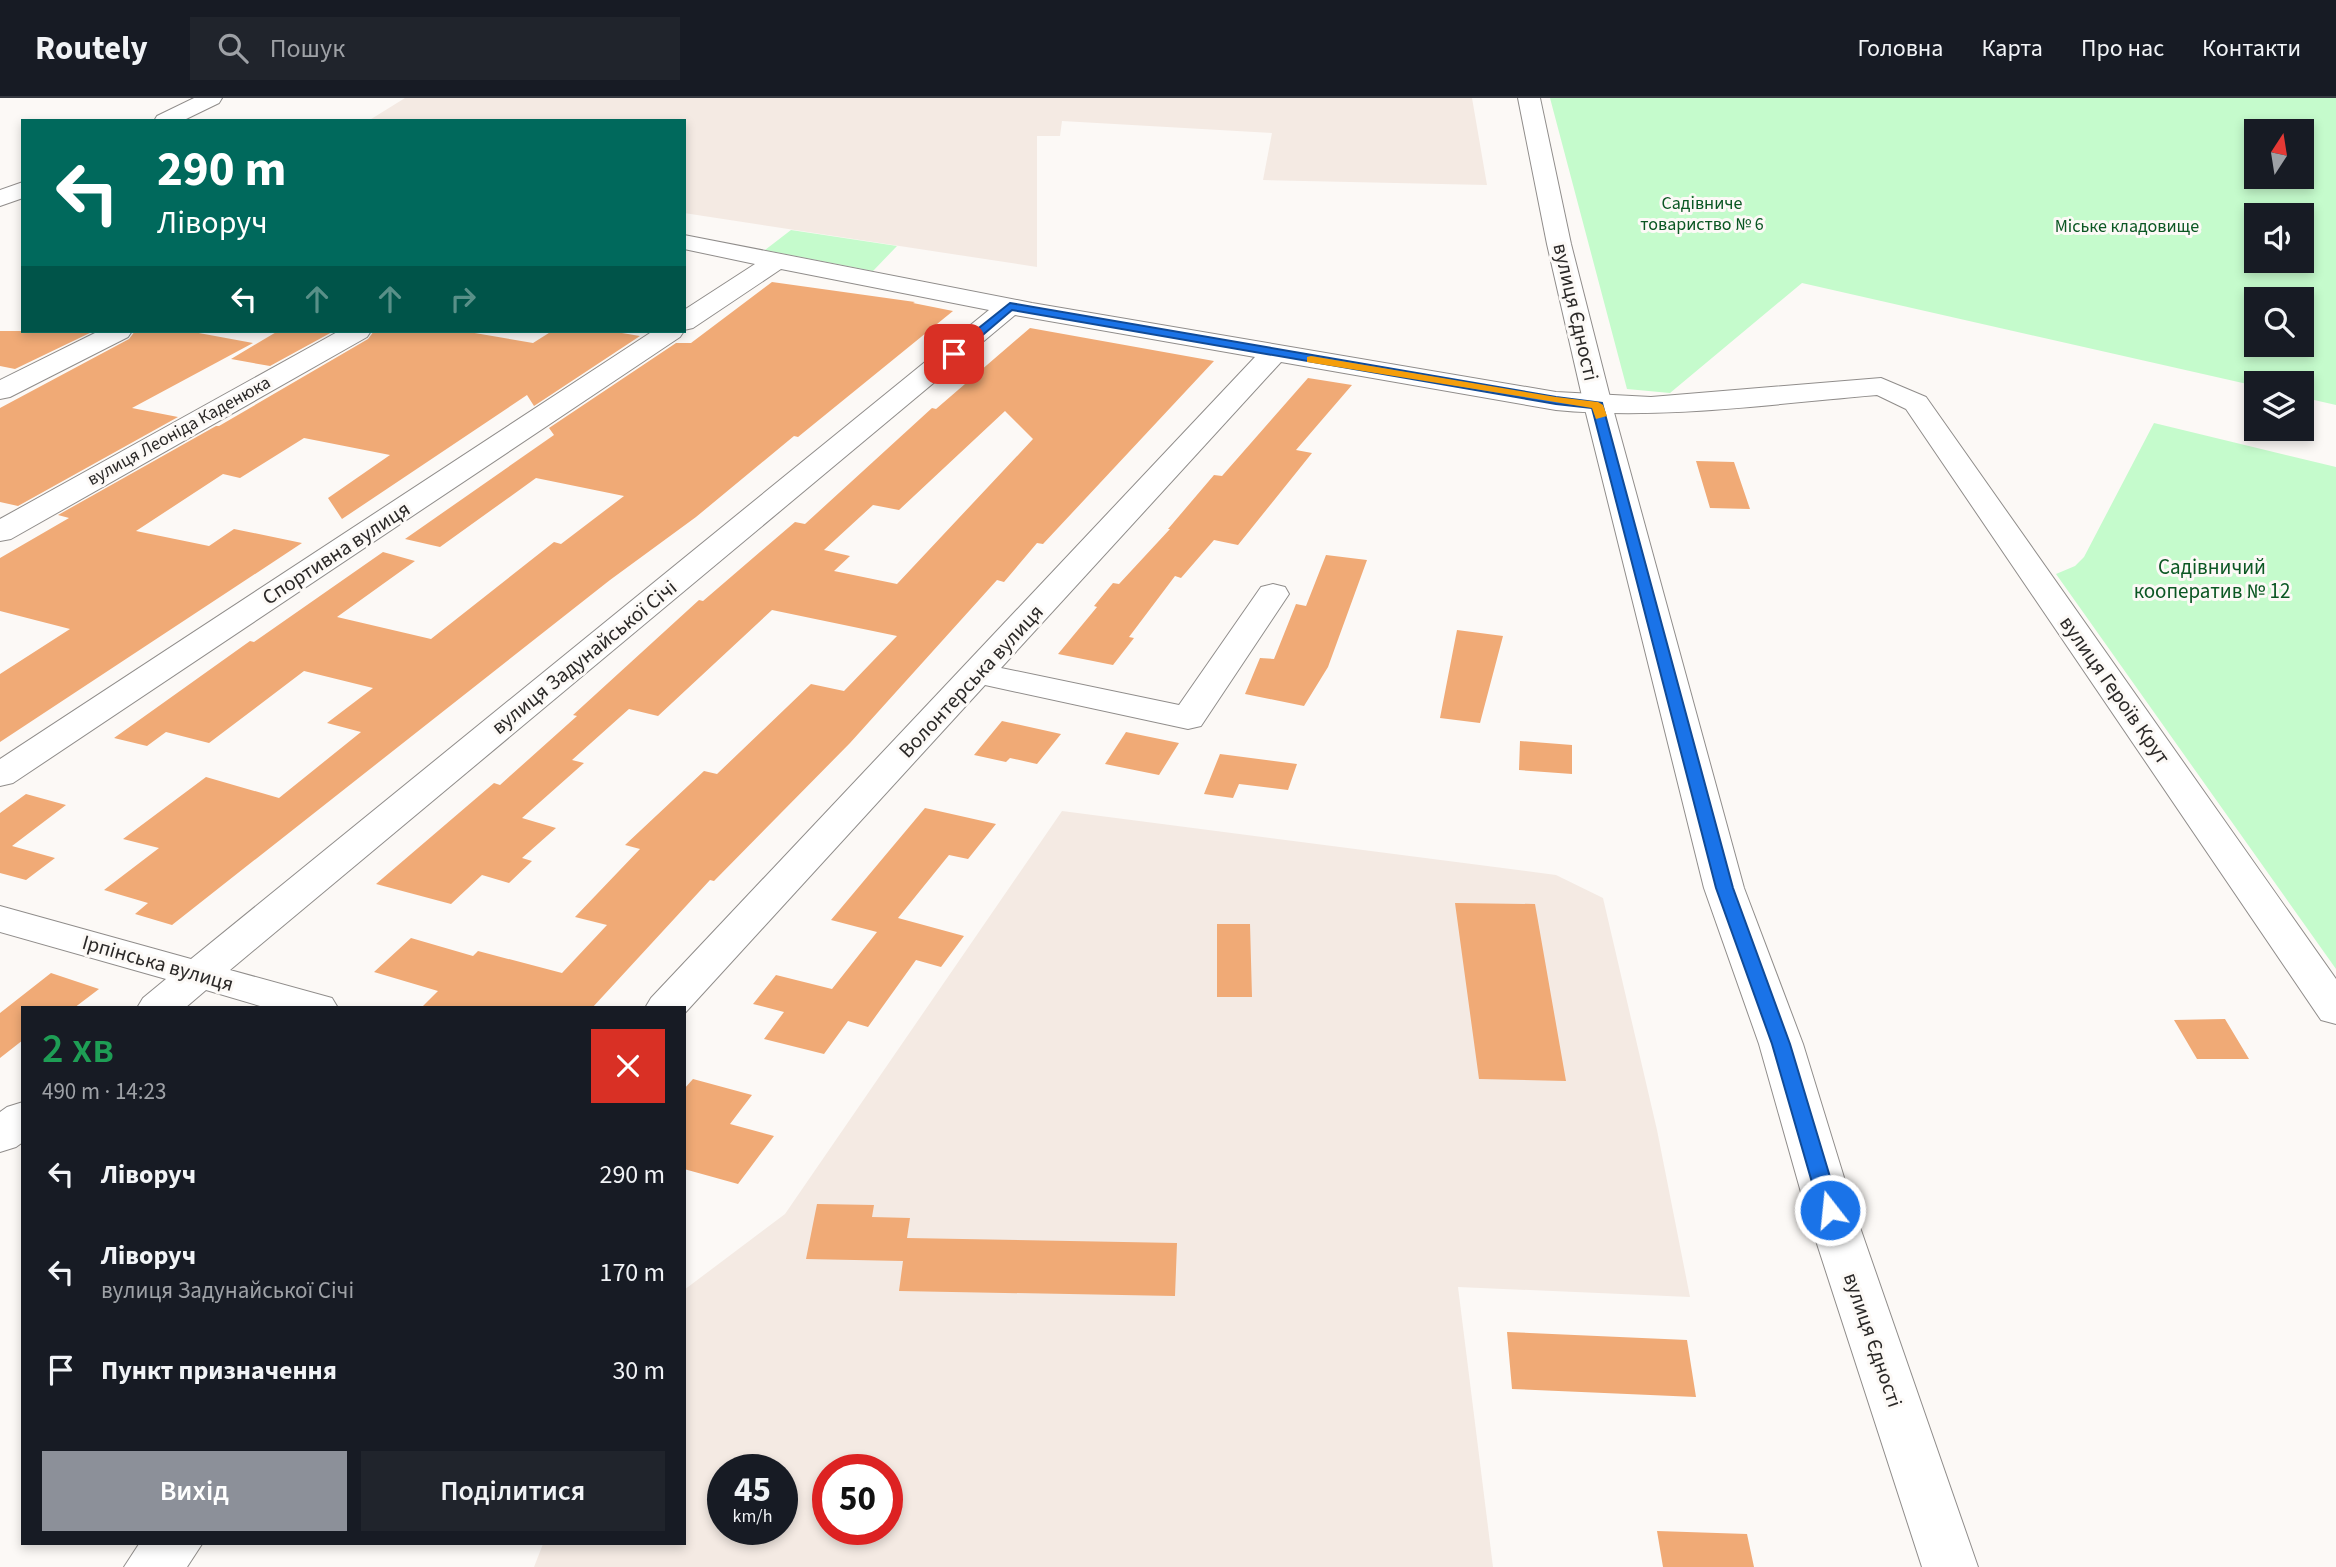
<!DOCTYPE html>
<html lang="uk">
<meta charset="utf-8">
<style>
:root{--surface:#171b24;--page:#20242c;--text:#f1f3f6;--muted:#9ea1a6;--line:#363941;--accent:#8c9099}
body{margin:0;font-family:"Source Sans 3",sans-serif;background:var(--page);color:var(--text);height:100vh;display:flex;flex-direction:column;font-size:26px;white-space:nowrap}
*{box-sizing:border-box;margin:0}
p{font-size:23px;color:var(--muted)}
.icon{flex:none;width:38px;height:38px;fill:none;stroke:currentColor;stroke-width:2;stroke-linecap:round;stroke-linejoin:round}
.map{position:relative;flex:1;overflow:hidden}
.drawer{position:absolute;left:21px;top:908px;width:665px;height:539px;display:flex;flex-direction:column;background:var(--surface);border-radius:0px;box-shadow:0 4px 10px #0003}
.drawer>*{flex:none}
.hud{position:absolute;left:21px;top:21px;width:665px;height:214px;border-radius:0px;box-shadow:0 4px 10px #0003;background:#00695c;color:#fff;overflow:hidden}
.needle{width:46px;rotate:12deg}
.fabs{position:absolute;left:2244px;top:21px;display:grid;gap:14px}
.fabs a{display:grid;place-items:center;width:70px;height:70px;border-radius:0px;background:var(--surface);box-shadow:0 4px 10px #0003;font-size:35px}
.speed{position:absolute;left:707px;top:1356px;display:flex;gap:14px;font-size:35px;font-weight:700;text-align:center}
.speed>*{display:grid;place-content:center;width:91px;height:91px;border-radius:50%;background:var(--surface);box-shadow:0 4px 10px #0003;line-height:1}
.speed small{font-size:18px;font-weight:400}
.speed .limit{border:10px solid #d22;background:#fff;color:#111}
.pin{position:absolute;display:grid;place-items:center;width:60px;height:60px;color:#fff;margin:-30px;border-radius:14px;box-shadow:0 4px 10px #0006}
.me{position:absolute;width:77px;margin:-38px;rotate:344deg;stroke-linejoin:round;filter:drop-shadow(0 0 5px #0008)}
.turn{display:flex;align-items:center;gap:24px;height:147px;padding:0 21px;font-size:32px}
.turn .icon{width:91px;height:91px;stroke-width:2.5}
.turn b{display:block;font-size:49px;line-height:60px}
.lanes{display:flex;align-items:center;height:66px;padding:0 21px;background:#0003;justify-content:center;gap:35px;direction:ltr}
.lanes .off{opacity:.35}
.round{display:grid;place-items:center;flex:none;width:74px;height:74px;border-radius:0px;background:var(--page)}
.head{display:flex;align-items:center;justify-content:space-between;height:119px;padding:0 21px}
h1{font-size:42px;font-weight:600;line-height:52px;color:#1e9e55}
.button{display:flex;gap:14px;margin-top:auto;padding:14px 21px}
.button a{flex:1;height:80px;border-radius:0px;background:var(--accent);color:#fff;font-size:28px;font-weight:600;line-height:80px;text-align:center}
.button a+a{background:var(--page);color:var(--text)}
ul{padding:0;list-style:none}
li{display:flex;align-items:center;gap:21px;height:98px;padding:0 21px}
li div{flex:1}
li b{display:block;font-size:26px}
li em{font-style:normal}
header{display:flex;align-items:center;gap:42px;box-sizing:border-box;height:98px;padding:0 35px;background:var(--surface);border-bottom:2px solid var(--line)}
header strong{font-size:33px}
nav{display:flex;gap:38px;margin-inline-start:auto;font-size:24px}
.search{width:490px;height:63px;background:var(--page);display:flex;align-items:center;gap:18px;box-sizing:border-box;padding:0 24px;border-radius:0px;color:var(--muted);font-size:26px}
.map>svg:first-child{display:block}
</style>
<header>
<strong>Routely</strong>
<div class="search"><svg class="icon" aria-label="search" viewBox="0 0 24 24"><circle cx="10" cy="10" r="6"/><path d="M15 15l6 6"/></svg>Пошук</div>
<nav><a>Головна</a><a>Карта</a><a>Про нас</a><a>Контакти</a></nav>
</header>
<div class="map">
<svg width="2336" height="1469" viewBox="0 0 2336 1469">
<rect width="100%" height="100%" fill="#fcf9f6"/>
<!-- built -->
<path fill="#f4eae3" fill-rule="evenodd" d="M405,0H1472L1487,87L1263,82L1272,35L1062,23L1060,38H1037V169L684,115V23H368Z
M1062,713L1556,777L1603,800L1657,1032L1690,1199L1458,1189L1493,1469H534L543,1446H684V1192L785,1116ZM723,1372H782V1432H723ZM828,1372H887V1432H828Z"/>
<!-- green -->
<path fill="#c5fbcc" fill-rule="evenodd" d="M1550,0H2336V307L2301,299V285H2256V288L1802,185L1670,295L1627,291ZM2256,33H2301V79H2256ZM2256,117H2301V163H2256ZM2256,201H2301V247H2256Z
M791,132L897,148L873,173L765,152Z
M2154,325L2336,369V871L2056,476L2075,468L2084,459Z"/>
<!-- building -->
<path fill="#f0aa76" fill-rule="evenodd" d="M772,184L915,204L913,205L953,213L798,339L794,338L696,419L610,482L172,827L135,816L148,805L104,792L159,750L123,741L206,679L279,700L361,634L327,625L373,590L304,573L209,645L166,634L147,648L114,640L250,543L254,544L383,454L415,463L337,519L431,541L554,444L561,446L624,398L536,380L440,449L405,441L554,337L549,330L676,245H691Z
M1030,230L1214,263L1043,446L1037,445L1004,484L997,482L850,645L714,783L710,782L592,910H421L438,893L374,874L411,840L473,858L478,853L562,875L607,827L575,819L640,751L625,747L704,673L717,676L811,586L844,593L897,538L772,512L658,618L629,611L572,662L584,665L522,720L556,730L522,760L532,763L509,785L482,777L451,806L376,786L494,685L500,687L577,618L573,617L699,502L703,503L795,424L805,426L932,310L936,311ZM1005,313L1033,341L897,486L834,473L850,458L824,452L873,407L899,412Z
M0,233H94L15,271L0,268Z
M135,233H188L253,245L132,310L178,319L18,408L0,404V310L129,241Z
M278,233H334L270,268L231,261Z
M374,233H463L533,245L552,233H610L640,238L534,308L527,297L342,421L328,400L390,357L304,340L240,380L223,376L136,433L209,448L234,431L302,445L0,644V576L70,531L0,513V460L69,420L58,417L216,328H219L368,241Z
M1308,280L1352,287L1296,352L1312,355L1238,447L1214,442L1181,480L1175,478L1129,539L1134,540L1113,567L1058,556L1097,509L1094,508L1113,485L1119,486L1170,431H1168L1214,377L1222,378Z
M1696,363L1734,364L1750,411L1710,410Z
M1326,457L1367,462L1328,569L1304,608L1245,596L1260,560L1274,561L1296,506L1306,508Z
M1457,532L1503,538L1480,625L1440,620Z
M1002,623L1061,636L1037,666L1010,660L1006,664L974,657Z
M1126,634L1179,645L1159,677L1105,666Z
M1520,643L1572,647V676L1519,672Z
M1220,656L1297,666L1288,692L1239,686L1233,700L1204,696Z
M26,696L66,707L12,748L55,760L26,782L0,775V715Z
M925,710L996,726L968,761L949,757L898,820L964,838L941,869L916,862L868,929L848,923L824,956L764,941L784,914L753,906L776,877L832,891L877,834L831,822Z
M1455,805L1535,806L1566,983L1479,981Z
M1217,826H1250L1252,899H1217Z
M51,875L99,891L74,910H23V942L0,960V915Z
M2225,921L2249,961H2197L2174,922Z
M693,981L752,997L730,1026L774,1038L738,1086L684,1071V991Z
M817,1106L874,1107L872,1119L910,1120L907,1140L1177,1145L1175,1198L899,1193L903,1163L806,1161Z
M1507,1234L1687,1242L1696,1299L1512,1291Z
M1657,1433L1747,1436L1754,1469H1663Z"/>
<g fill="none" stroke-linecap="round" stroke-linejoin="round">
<defs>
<path id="minor" d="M194,0H222L219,5L182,23H154L157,18Z
M23,84V100L0,108V92Z
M684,137L1032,205L1556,294L1651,299L1881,280L1926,299L2336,881V926L2321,922L1906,311L1877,297C1770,306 1663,322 1556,312L1281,264L1001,570L1179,607L1261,489L1273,486L1285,489L1289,496L1201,628L1188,631L985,587L684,916V910H645L651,900L1255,259L1015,217L230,872L332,900L338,910H267L206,892L185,910H137L143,900L166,881L0,834V808L191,861L989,212L781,171L693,230L684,232V212L755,166L684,151Z
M99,233H132L128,239L10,299L0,301V282Z
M339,233H371L367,239L11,441L0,443V421Z
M653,233H684L680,239L13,685L0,688V661Z
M23,1004V1044L16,1049L0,1054V1014L7,1009Z
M139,1446H202L187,1469H124Z"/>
<path id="secondary" d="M1518,0H1540L1571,146L1612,307L1744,790L1803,946L1854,1112L1978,1469H1922L1806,1112L1759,946L1704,790L1584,307L1547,146Z"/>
</defs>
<!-- minor casing -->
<use href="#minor" stroke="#908d8b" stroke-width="2"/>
<!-- secondary casing -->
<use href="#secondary" stroke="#908d8b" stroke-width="2"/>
<!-- minor -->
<use href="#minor" fill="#fff" fill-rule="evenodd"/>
<!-- secondary -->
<use href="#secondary" fill="#fff" fill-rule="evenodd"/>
</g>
<!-- route -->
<path fill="#1a73e8" stroke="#114b97" stroke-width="2" d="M1010,205L1556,299L1602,305L1733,790L1790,946L1840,1112L1837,1117H1823L1820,1112L1772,946L1716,790L1592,310L1556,306L1012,212L958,258H950V253Z"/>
<!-- slow -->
<path fill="#f59e0b" d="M1311,258L1556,299L1598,304L1603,307L1607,318L1596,321L1592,310L1307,264V259Z"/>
<g text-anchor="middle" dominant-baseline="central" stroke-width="6" stroke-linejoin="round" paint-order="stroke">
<!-- far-park labels -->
<g font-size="18" fill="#0b5723" stroke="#fcf9f6">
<text x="1702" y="105">Садівниче<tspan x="1702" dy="21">товариство № 6</tspan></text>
<text x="2127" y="128">Міське кладовище</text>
</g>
<!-- far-street labels -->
<g font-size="18" fill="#2b2928" stroke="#fcf9f6">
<text transform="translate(179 333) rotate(-29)">вулиця Леоніда Каденюка</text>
</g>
<!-- street labels -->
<g font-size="21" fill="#2b2928" stroke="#fcf9f6">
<text transform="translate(1576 214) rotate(77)">вулиця Єдності</text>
<text transform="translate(336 455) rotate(-33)">Спортивна вулиця</text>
<text transform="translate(584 559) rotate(-39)">вулиця Задунайської Січі</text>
<text transform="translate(971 583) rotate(-47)">Волонтерська вулиця</text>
<text transform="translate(2115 592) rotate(55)">вулиця Героїв Крут</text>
<text transform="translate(158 865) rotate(16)">Ірпінська вулиця</text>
<text transform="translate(1873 1242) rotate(71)">вулиця Єдності</text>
</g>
<!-- park labels -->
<g font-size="21" fill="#0b5723" stroke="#fcf9f6">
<text x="2212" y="469">Садівничий<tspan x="2212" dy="24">кооператив № 12</tspan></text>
</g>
</g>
</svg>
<div class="fabs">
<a><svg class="needle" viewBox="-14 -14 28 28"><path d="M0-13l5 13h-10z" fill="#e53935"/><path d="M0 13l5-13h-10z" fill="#9ea1a6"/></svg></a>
<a><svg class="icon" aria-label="sound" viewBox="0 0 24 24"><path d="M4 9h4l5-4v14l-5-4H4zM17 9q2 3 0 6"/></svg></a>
<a><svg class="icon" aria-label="search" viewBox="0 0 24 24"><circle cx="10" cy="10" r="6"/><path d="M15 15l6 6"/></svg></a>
<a><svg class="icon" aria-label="layers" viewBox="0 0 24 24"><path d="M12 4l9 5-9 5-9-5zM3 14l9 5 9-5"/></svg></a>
</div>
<div class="speed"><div>45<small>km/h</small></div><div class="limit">50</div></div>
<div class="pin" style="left:954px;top:256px;background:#d93025"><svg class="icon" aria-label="arrive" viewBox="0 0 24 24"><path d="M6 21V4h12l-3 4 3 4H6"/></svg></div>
<svg class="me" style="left:1830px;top:1112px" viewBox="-20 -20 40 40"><circle r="17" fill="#1a73e8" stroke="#fff" stroke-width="3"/><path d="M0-11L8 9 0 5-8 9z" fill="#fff"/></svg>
<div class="hud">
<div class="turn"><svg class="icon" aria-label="left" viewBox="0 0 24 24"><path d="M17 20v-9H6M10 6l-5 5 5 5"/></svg><div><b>290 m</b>Ліворуч</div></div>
<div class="lanes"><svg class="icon" aria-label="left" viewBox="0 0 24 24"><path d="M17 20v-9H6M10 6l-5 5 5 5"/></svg><svg class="icon off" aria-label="ahead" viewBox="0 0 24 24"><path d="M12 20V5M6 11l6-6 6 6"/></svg><svg class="icon off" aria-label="ahead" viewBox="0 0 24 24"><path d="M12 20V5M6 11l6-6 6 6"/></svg><svg class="icon off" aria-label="right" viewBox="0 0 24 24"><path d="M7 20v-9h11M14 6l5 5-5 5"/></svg></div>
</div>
<section class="drawer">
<div class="head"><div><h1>2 хв</h1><p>490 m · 14:23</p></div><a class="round" style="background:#d93025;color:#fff"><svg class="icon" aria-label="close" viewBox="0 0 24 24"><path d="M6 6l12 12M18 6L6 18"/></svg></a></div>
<ul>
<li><svg class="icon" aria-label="left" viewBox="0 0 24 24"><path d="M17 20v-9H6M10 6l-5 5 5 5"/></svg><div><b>Ліворуч</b></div><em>290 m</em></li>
<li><svg class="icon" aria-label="left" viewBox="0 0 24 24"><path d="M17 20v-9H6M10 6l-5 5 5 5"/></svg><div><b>Ліворуч</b><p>вулиця Задунайської Січі</p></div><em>170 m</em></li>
<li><svg class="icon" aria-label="arrive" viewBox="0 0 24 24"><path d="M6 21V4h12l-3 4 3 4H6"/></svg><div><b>Пункт призначення</b></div><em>30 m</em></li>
</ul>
<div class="button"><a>Вихід</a><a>Поділитися</a></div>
</section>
</div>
